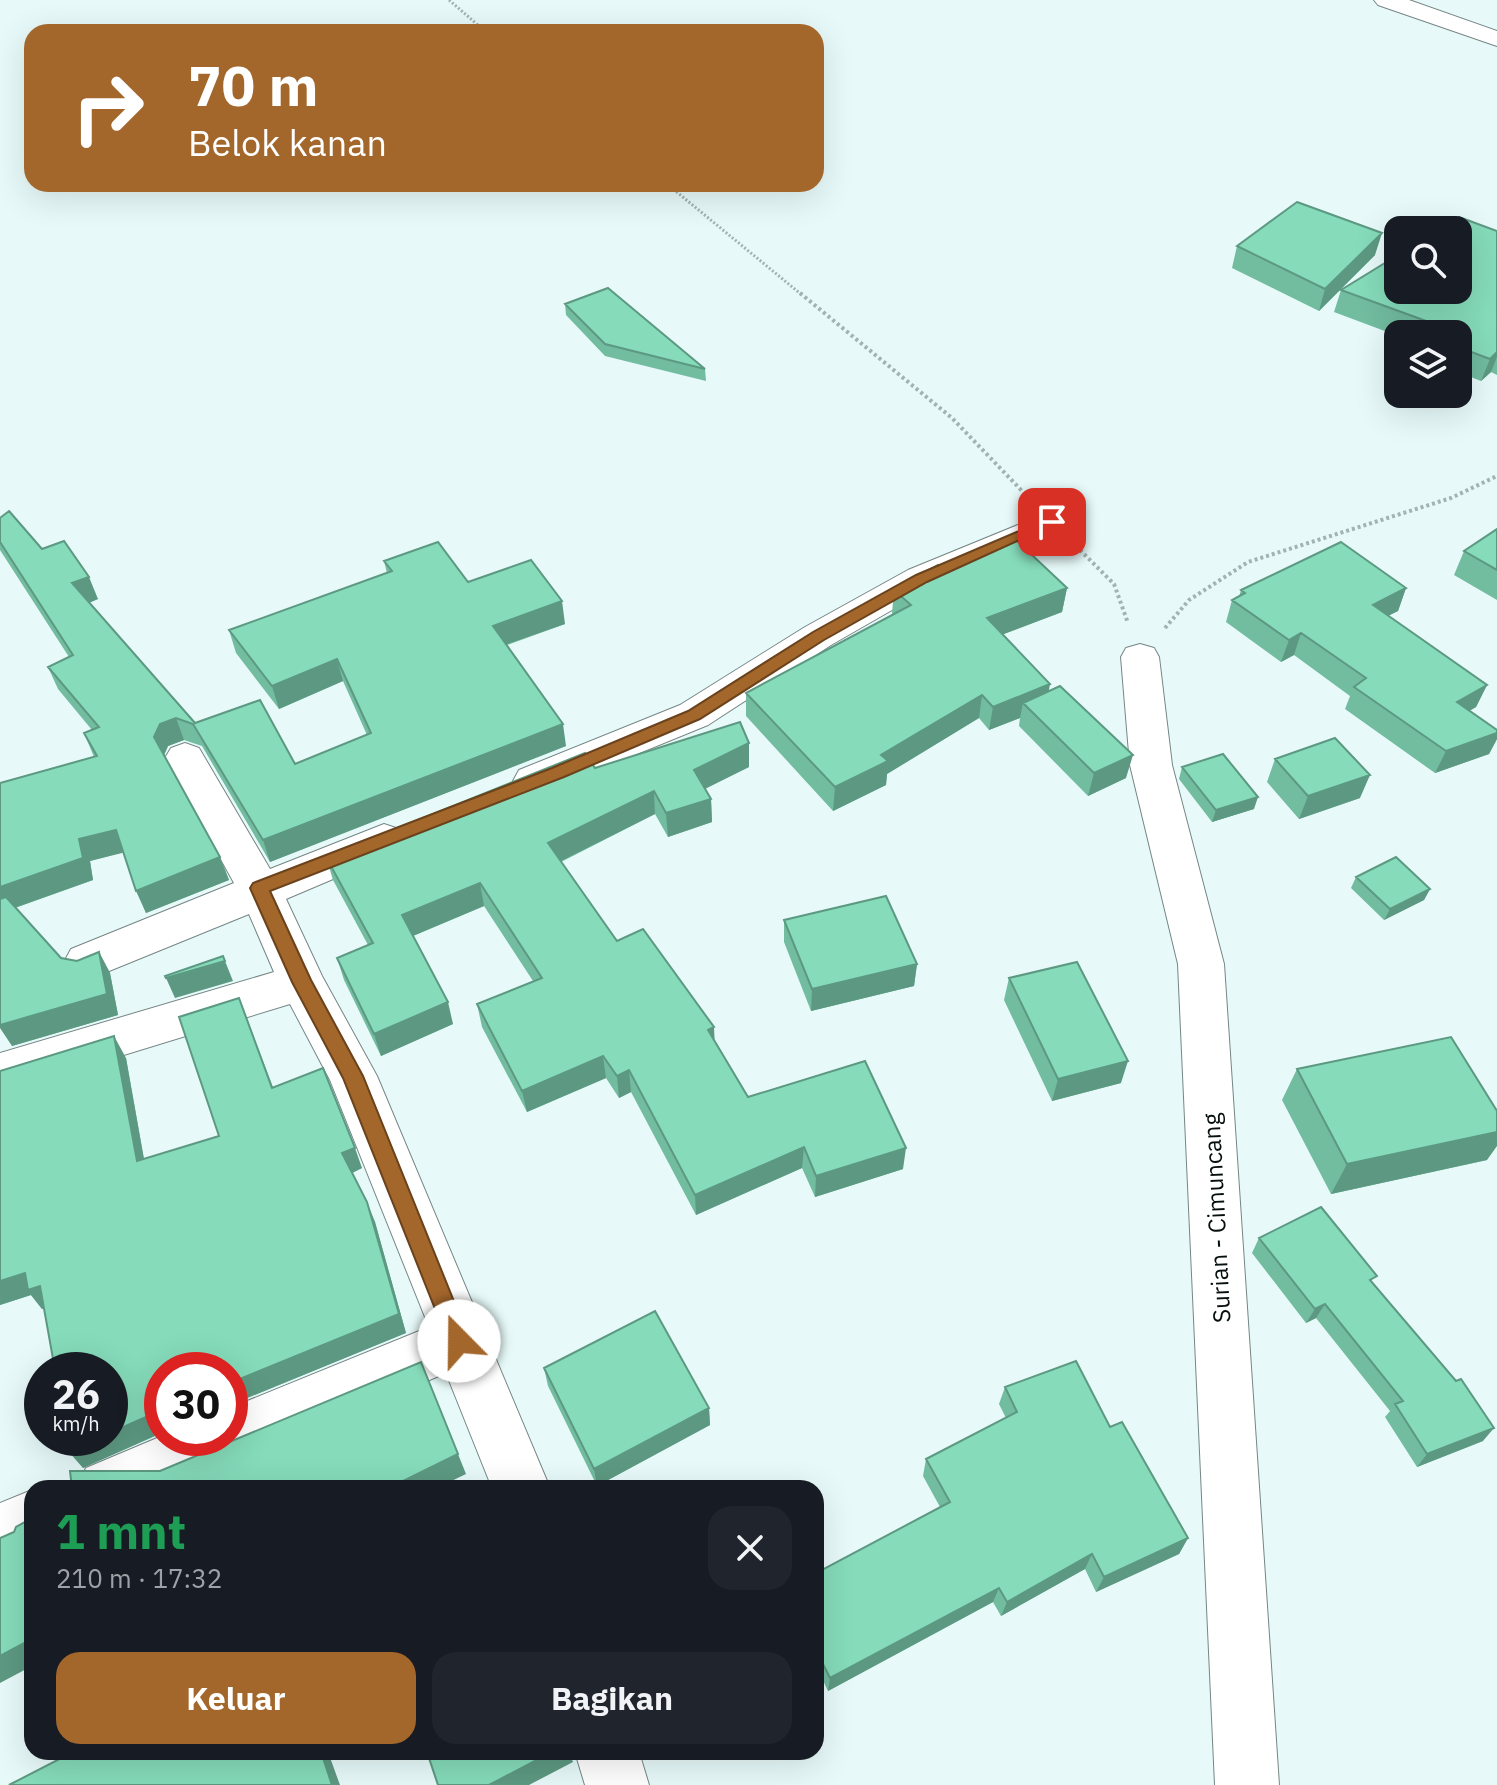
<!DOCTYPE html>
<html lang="id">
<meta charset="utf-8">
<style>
:root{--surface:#171b24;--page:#20242c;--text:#f1f3f6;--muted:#9ea1a6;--accent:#a3662b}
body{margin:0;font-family:"IBM Plex Sans",sans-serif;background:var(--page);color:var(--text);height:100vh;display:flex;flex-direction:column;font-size:30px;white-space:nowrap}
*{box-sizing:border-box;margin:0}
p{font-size:26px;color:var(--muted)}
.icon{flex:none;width:44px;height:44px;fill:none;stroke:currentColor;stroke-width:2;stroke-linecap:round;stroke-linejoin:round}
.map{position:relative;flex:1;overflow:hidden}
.details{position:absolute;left:24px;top:1480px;width:800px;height:280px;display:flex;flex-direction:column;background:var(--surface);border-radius:24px;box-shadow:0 8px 32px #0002}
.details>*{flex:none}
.banner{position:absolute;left:24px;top:24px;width:800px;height:168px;border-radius:24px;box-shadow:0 8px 32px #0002;background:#a3662b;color:#fff;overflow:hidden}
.controls{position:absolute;left:1384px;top:216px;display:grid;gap:16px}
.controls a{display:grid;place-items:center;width:88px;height:88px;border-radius:16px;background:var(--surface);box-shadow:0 8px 32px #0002;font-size:40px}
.speed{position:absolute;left:24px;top:1352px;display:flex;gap:16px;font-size:40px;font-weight:700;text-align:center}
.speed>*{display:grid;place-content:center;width:104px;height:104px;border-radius:50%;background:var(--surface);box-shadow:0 8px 32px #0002;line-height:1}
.speed small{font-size:20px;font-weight:400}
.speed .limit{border:12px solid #d22;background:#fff;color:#111}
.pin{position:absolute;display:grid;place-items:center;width:68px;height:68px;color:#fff;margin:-34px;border-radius:16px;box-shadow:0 4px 12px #0006}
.me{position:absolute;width:88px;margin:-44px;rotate:338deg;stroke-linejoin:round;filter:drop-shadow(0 0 6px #0008)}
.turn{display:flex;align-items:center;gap:28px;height:168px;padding:0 32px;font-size:36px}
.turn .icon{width:104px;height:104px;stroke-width:2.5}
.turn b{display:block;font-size:56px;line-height:68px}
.round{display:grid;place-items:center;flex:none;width:84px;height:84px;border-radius:24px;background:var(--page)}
.headline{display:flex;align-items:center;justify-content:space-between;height:136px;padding:0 32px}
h1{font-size:48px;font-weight:700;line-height:60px;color:#1e9e55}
.cta{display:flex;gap:16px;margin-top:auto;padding:16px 32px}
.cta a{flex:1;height:92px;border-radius:24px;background:var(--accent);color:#fff;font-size:32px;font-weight:700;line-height:92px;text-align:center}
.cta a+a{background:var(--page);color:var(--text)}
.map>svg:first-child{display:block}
</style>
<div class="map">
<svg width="1497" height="1785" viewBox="0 0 1497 1785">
<rect width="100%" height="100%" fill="#e7faf9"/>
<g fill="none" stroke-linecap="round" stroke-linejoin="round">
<defs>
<path id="minor" d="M1374,0H1409L1497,31V46L1378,5Z
M1052,511L1065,514L1070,522L1065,530L934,586L831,645L708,725L534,796L519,792L513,781L519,770L680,705L805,627L908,570Z
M1140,644L1154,648L1159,657L1172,765L1224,964L1279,1785H1215L1178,964L1130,765L1121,657L1126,648Z
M185,743L199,748L270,869L384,824L399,829L405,840L399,851L286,899L322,976L377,1076L550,1488H492L446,1373L174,1488H77L86,1468L162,1436L230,1438V1408L429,1327L330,1080L290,1004L0,1093V1053L274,972L249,914L87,980L71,975L64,962L71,949L234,883L165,758L171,748Z
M32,1490V1548L0,1561V1503Z
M575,1752H639L649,1785H585Z"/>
</defs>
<!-- minor casing -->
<use href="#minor" stroke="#758685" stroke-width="2"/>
<!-- path-far1 -->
<path stroke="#a3b2b2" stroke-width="3" stroke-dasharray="2 2" stroke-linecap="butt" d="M449,0L486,32
M667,184L802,295"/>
<!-- path -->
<path stroke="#a3b2b2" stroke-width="4" stroke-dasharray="3 3" stroke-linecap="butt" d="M800,293L952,418L1025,494
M1080,550L1114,584L1128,623
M1165,628L1189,600L1248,562L1451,498L1497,476"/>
<!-- minor -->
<use href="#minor" fill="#fff" fill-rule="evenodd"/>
</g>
<!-- wall -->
<path fill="#72bca0" d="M1497,231V375L1491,372L1481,381L1458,372V334H1398V336L1334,312L1341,290Z
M1237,246L1375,255L1319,311L1232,268Z
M565,304L705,369L706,381L605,356L566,315Z
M0,518L98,599L89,603L195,723L295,764L367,735L343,681L279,709L236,653L229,630L387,573L384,561L468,582L565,624L507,645L566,746L270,862L202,746L184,740L168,746L164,756L220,857L229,880L146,913L123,852L90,861L93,880L15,908L61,958L77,961L99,952L110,973L118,1015L12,1046L0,783L94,757L84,733L92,730L58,689L48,667L69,657L0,550Z
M1497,529V600L1454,575L1464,551Z
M942,567L1067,588L1062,612L1003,634L1049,691L1126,778L1088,796L1019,726L1020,718L989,730L979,718L887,774L886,785L833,811L746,716V693L893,615L892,613L894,590Z
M1406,588L1398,611L1388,616L1487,685L1476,707L1469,711L1497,730V739L1489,754L1435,773L1345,709L1350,696L1294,655L1281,662L1226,622L1232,600L1239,597L1241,590Z
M1275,759L1360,798L1299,819L1267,782Z
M749,767L705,788L711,799L712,822L668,837L655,814L561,862L617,941L714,1027V1041L748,1097L903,1169L815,1197L802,1168L696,1215L631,1092L619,1098L606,1078L527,1112L482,1027L477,1004L533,981L484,906L413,936L453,1024L381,1056L344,980L337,958L368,945L333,880L326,857L595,768Z
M1182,767L1254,809L1212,822L1179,779Z
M1356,877L1430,889L1424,900L1384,920L1351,888Z
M784,920L917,964L914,986L811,1011L784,942Z
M1009,978L1121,1083L1052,1101L1004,1000Z
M239,998L273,1087L362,1168L352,1173L375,1222L406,1333L230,1405V1370H162V1433L83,1468L44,1308L42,1309L31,1295L0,1305V1071L126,1058L144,1159L219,1136Z
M1297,1069L1487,1160L1331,1194L1282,1100Z
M1259,1238L1373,1283L1483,1441L1417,1467L1385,1417L1390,1411L1316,1318L1306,1323L1252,1253Z
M544,1368L709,1408L710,1425L597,1486L548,1386Z
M1005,1387L1110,1427L1188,1538L1179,1554L1096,1592L1085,1569L1001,1616L993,1602L828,1691L816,1666V1573L940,1507L923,1476L926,1459L1006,1418L999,1404Z"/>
<!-- shaded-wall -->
<path fill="#5d9982" d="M1382,233L1375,255L1319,311L1325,289Z
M1497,352V357L1491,372L1481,381L1490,359Z
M89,577L98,599L81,606L72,583Z
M1067,588L1062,612L983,642L987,618Z
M1406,588L1398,611L1365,627L1373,605Z
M562,601L565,624L496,648L493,626Z
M1301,633L1294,655L1281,662L1289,640Z
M337,659L343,681L279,709L272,686Z
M1050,684L1046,707L1023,703L1020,718L989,730L993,707Z
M1487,685L1476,707L1447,724L1457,702Z
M982,695L979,718L887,774L886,785L833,811L835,787L881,755Z
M176,718L184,740L168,746L162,759L154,737L160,724Z
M563,724L566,746L270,862L263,840Z
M1497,733V739L1489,754L1435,773L1446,751Z
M749,743V767L695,794L694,770Z
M1133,755L1126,778L1088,796L1094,773Z
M1370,775L1360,798L1299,819L1308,796Z
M654,791L655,814L551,866L548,843Z
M1258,797L1254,809L1212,822L1216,810Z
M711,799L712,822L668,837L666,813Z
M116,830L126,852L90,861L93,880L0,913V887L79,839Z
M220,857L229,880L146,913L136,891Z
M480,883L484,906L408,938L402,915Z
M1430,889L1424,900L1384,920L1390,909Z
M99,952L110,973L118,1015L12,1046L0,1028V1025Z
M223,956L233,981L175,998L166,978Z
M917,964L914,986L811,1011L812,989Z
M448,1002L453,1024L381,1056L374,1034Z
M714,1027L715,1049L708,1030Z
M114,1036L126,1058L148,1182L137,1161Z
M603,1056L606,1078L527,1112L522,1091Z
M1128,1061L1121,1083L1052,1101L1058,1079Z
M629,1070L631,1092L619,1098L617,1076Z
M1497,1132V1146L1487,1160L1331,1194L1347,1164Z
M804,1147L802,1168L696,1215L695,1195Z
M355,1148L362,1168L350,1174L342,1153Z
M906,1148L903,1169L815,1197L816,1176Z
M367,1202L375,1222L406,1333L230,1405V1383Z
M25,1273L40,1286L54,1304L42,1309L31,1295L0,1305V1281Z
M1325,1304L1316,1318L1306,1323L1315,1309Z
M709,1408L710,1425L597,1486L594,1469Z
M148,1416L161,1433L83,1468L68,1451L98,1438H110V1433Z
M1494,1428L1483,1441L1417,1467L1427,1454Z
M458,1454L466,1474L437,1488H389Z
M1188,1538L1179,1554L1096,1592L1104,1577Z
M1092,1554L1085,1569L1001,1616L1007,1602Z
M999,1588L993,1602L828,1691L830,1678Z
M32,1639V1666L0,1683V1656Z
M321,1752H328L340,1785H332Z
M552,1752H569L573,1762L529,1785H489Z"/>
<!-- building -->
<path fill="#85dbba" stroke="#5d9982" stroke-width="2" d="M1297,202L1382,233L1325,289L1237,246Z
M1459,217L1497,231V352L1490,359L1458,347L1459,333L1341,290L1398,255V290H1458V230H1439Z
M608,288L705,369L605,344L565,304Z
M9,511L42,549L64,541L89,577L72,583L195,723L260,700L295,764L371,733L337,659L272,686L229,630L392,571L384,561L438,542L468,582L531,560L562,601L493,626L563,724L263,840L193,724L176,718L160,724L154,737L220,857L136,891L116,830L79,839L83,858L0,887V783L97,756L84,733L99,727L48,667L73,655L0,542V518Z
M1497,529V570L1464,551Z
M1016,540L1067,588L987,618L1050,684L993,707L982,695L881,755L888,761L835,787L746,693L911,605L894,590L938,565L942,567Z
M1341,542L1406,588L1373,605L1487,685L1457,702L1497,730V733L1446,751L1354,687L1366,678L1301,633L1289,640L1232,600L1245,593L1241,590Z
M1060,686L1133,755L1094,773L1023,703Z
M740,722L749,743L694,770L711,799L666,813L654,791L548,843L617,941L643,929L714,1027L708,1030L748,1097L865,1061L906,1148L816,1176L804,1147L695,1195L629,1070L617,1076L603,1056L522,1091L477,1004L542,978L480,883L402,915L448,1002L374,1034L337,958L373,943L326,857L585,753L595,768Z
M1335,738L1370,775L1308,796L1275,759Z
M1223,754L1258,797L1216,810L1182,767Z
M1396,857L1430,889L1390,909L1356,877Z
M886,896L917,964L812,989L784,920Z
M6,897L61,958L77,961L99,952L107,994L0,1025V899Z
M223,956L225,961L166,978L165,976Z
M1077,962L1128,1061L1058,1079L1009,978Z
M239,998L272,1088L323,1068L355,1148L342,1153L367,1202L399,1314L230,1383V1370H162V1416H148L110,1433V1370H55L40,1286L28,1290L25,1273L0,1281V1071L114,1036L137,1161L219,1136L179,1017Z
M1451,1037L1497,1111V1132L1347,1164L1297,1069Z
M1321,1207L1377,1276L1370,1280L1456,1381L1461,1379L1494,1428L1427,1454L1395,1404L1403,1401L1325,1304L1315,1309L1259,1238Z
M655,1311L709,1408L594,1469L544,1368Z
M1076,1361L1110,1427L1122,1422L1188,1538L1104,1577L1092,1554L1007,1602L999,1588L830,1678L816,1650V1573L950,1502L926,1459L1017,1412L1005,1387Z
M421,1362L458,1454L389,1488H72L70,1471H160Z
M66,1438H98L68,1451Z
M32,1518V1639L0,1656V1538L14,1532L16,1527Z
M73,1752H321L332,1785H9Z
M427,1752H552L489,1785H438Z"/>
<!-- route -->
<path fill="#a3662b" stroke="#6a421c" stroke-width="2" d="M1047,519L1059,522L927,582L824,640L700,719L564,777L270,891L311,980L363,1076L470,1341L467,1349L459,1352L451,1349L343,1078L292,982L250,888L253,883L552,768L688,711L813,632L916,575Z"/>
<g text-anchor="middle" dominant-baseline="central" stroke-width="6" stroke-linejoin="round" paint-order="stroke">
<!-- street labels -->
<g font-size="24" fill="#080f0f" stroke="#fff">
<text transform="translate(1216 1218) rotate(-93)">Surian - Cimuncang</text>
</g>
</g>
</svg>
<div class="controls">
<a><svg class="icon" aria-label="search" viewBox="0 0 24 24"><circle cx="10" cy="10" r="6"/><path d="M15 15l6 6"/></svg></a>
<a><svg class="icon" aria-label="layers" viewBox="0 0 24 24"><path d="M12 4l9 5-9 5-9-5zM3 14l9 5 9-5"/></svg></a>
</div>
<div class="speed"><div>26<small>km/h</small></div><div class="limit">30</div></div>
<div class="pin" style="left:1052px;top:522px;background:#d93025"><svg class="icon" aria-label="arrive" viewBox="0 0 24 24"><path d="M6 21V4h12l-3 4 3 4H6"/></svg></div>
<svg class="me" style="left:459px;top:1341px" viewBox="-20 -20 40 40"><circle r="19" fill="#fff"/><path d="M0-13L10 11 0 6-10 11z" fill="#a3662b"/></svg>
<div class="banner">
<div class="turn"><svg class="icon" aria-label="right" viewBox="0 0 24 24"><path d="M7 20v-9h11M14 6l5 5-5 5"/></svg><div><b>70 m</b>Belok kanan</div></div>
</div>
<section class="details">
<div class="headline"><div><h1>1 mnt</h1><p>210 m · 17:32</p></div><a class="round"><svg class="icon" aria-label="close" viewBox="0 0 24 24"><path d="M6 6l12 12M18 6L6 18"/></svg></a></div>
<div class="cta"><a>Keluar</a><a>Bagikan</a></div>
</section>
</div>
